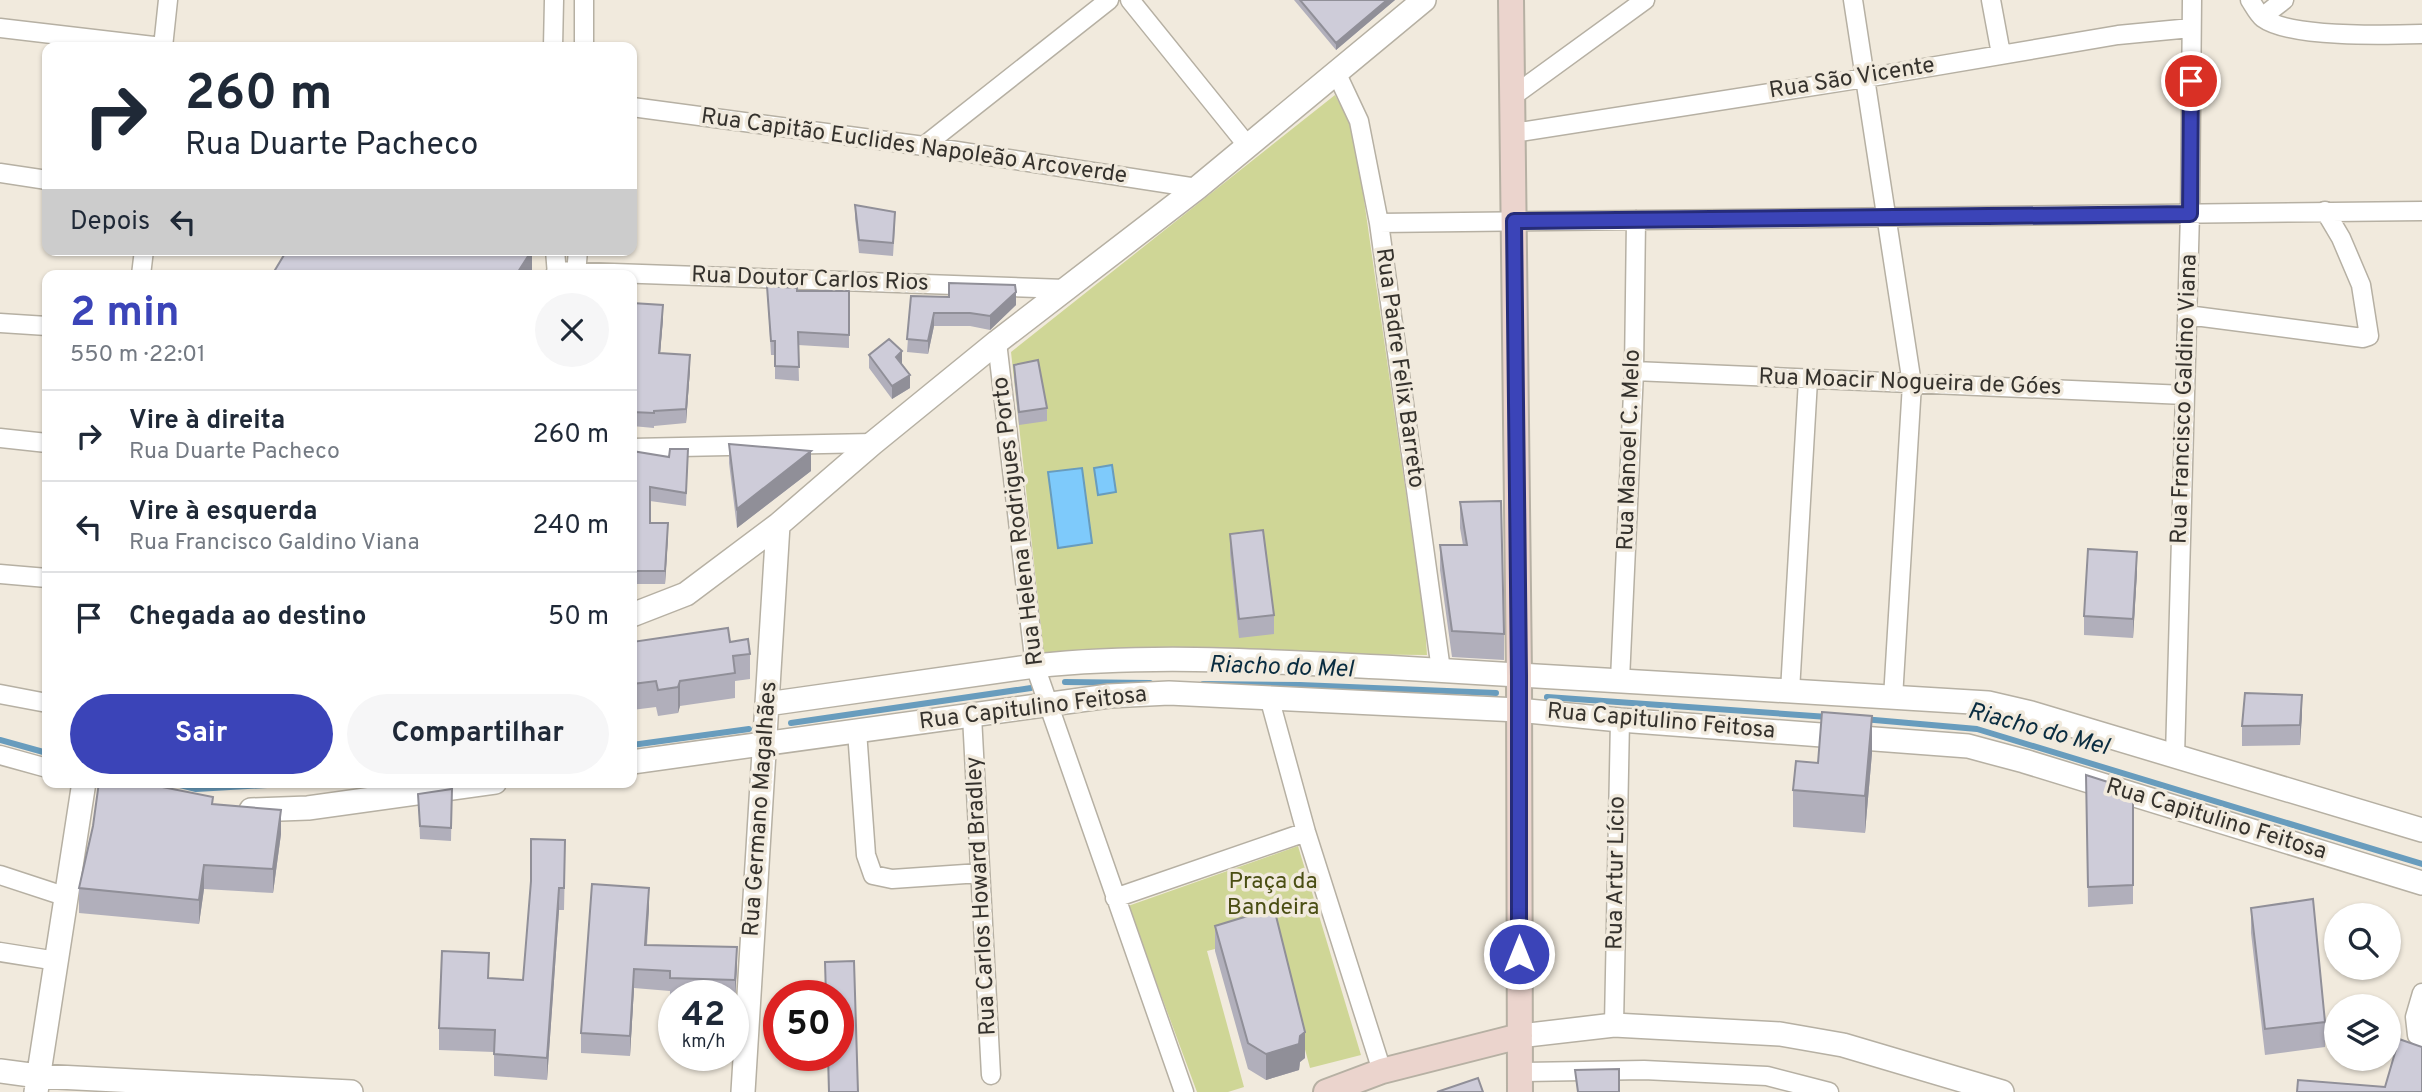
<!DOCTYPE html>
<html lang="pt">
<meta charset="utf-8">
<style>
:root{--surface:#fff;--page:#f6f6f7;--text:#1f2937;--muted:#747a83;--line:#e0e1e3;--accent:#3b44b8}
body{margin:0;font-family:Overpass,sans-serif;background:var(--page);color:var(--text);height:100vh;display:flex;flex-direction:column;font-size:26px;white-space:nowrap}
*{box-sizing:border-box;margin:0}
p{font-size:23px;color:var(--muted)}
.icon{flex:none;width:38px;height:38px;fill:none;stroke:currentColor;stroke-width:2;stroke-linecap:round;stroke-linejoin:round}
.map{position:relative;flex:1;overflow:hidden}
.details{position:absolute;left:42px;top:270px;width:595px;height:518px;display:flex;flex-direction:column;background:var(--surface);border-radius:14px;box-shadow:0 2px 5px #0004}
.details>*{flex:none}
.top-card{position:absolute;left:42px;top:42px;width:595px;height:214px;border-radius:14px;box-shadow:0 2px 5px #0004;background:#fff;color:var(--text);overflow:hidden}
.tools{position:absolute;left:2324px;top:903px;display:grid;gap:14px}
.tools a{display:grid;place-items:center;width:77px;height:77px;border-radius:50%;background:var(--surface);box-shadow:0 2px 5px #0004;font-size:35px}
.speed{position:absolute;left:658px;top:980px;display:flex;gap:14px;font-size:35px;font-weight:700;text-align:center}
.speed>*{display:grid;place-content:center;width:91px;height:91px;border-radius:50%;background:var(--surface);box-shadow:0 2px 5px #0004;line-height:1}
.speed small{font-size:18px;font-weight:400}
.speed .limit{border:10px solid #d22;background:#fff;color:#111}
.pin{position:absolute;display:grid;place-items:center;width:60px;height:60px;color:#fff;margin:-30px;border:4px solid #fff;border-radius:50%;box-shadow:0 2px 7px #0007}
.me{position:absolute;width:77px;margin:-38px;rotate:0deg;stroke-linejoin:round;filter:drop-shadow(0 0 5px #0008)}
.turn{display:flex;align-items:center;gap:24px;height:147px;padding:0 28px;font-size:32px}
.turn .icon{width:91px;height:91px;stroke-width:2.5}
.turn b{display:block;font-size:49px;line-height:60px}
.then{display:flex;align-items:center;height:66px;padding:0 28px;background:#0003;gap:14px;font-size:26px}
.round{display:grid;place-items:center;flex:none;width:74px;height:74px;border-radius:37px;background:var(--page)}
.overview{display:flex;align-items:center;justify-content:space-between;height:119px;padding:0 28px}
h1{font-size:42px;font-weight:700;line-height:52px;color:var(--accent)}
.action{display:flex;gap:14px;margin-top:auto;padding:14px 28px}
.action a{flex:1;height:80px;border-radius:42px;background:var(--accent);color:#fff;font-size:28px;font-weight:700;line-height:80px;text-align:center}
.action a+a{background:var(--page);color:var(--text)}
ul{padding:0;list-style:none}
li{display:flex;align-items:center;gap:21px;height:91px;padding:0 28px;border-top:2px solid var(--line)}
li div{flex:1}
li b{display:block;font-size:26px}
li em{font-style:normal}
.map>svg:first-child{display:block}
</style>
<div class="map">
<svg width="2422" height="1092" viewBox="0 0 2422 1092">
<rect width="100%" height="100%" fill="#f1eadd"/>
<!-- green -->
<path fill="#cfd696" d="M1335,95L1354,130L1425,626L1427,655L1097,652L1044,655L1011,352Z
M1298,846L1361,1055L1310,1068L1274,934L1207,951L1244,1087L1228,1092H1197L1128,906Z"/>
<!-- water -->
<path fill="#7ecafb" stroke="#689cbd" stroke-width="2" d="M1112,465L1116,492L1098,495L1094,468Z
M1082,468L1092,543L1058,548L1048,472Z"/>
<g fill="none" stroke-linecap="round" stroke-linejoin="round">
<!-- stream -->
<path stroke="#689cbd" stroke-width="6" d="M1065,682L1150,683
M1203,684L1300,685L1496,693
M1547,697L1828,717
M1863,719L1977,729L2422,864
M791,723L1031,688
M0,740L47,753
M632,745L749,729
M168,782L196,789L320,782"/>
<defs>
<path id="minor" d="M1130,0L1247,145
M1853,0L1912,384L1893,698
M1991,0L2001,54
M2250,0C2254,6 2258,14 2263,18C2290,38 2387,35 2422,34
M2262,17L2284,0
M0,28L162,47
M163,47L168,0
M553,47L554,0
M584,47V0
M1336,72L1359,121L1379,223L1441,670
M1513,96L1645,0
M632,107L924,146L1197,188
M1513,133L1865,78L2118,35L2191,28
M924,146L1109,0
M0,173L47,180
M1379,223L2422,211
M555,250L557,275
M556,271L1065,289
M141,275L144,250
M576,275L578,250
M2187,315L2363,338L2369,336L2361,285L2341,238L2325,211
M0,323L47,326
M997,342L1035,666L1184,1092
M1634,371L2185,395
M0,438L47,443
M632,448L873,443
M0,574L47,578
M1620,680L1634,371L1636,220
M1790,691L1808,380
M0,694L47,703
M1269,697L1306,832L1382,1071
M972,716L991,1075
M857,731L866,855L873,875L892,879L980,873
M0,755L47,768
M2175,756L2190,213L2192,0
M0,875L67,897
M1115,898L1306,832
M0,952L57,961
M2422,993L2415,1017L2417,1035L2422,1038
M1614,1025L1620,720
M1520,1072L1644,1070L1767,1076L1829,1092"/>
<path id="tertiary" d="M632,615L686,594L778,525L873,443L997,342L1197,188L1424,0
M767,704L1035,666C1156,653 1278,662 1400,668C1596,678 1792,692 1988,703L2031,713L2422,830
M632,762L1109,696L1169,693L1518,710L1620,720L1968,746L2024,761L2422,883
M251,810L308,808L495,782
M1520,1036L1614,1025L1780,1034L1843,1045L2002,1092
M0,1071L38,1076L351,1092
M36,1092L84,782
M743,1092L778,525"/>
<path id="secondary" d="M1511,0L1519,675L1520,1092
M1326,1092L1382,1071L1520,1036"/>
</defs>
<!-- minor casing -->
<use href="#minor" stroke="#b6b0a3" stroke-width="21"/>
<!-- tertiary casing -->
<use href="#tertiary" stroke="#b6b0a3" stroke-width="26"/>
<!-- secondary casing -->
<use href="#secondary" stroke="#b6b0a3" stroke-width="28"/>
<!-- minor -->
<use href="#minor" stroke="#fff" stroke-width="18"/>
<!-- tertiary -->
<use href="#tertiary" stroke="#fff" stroke-width="23"/>
<!-- secondary -->
<use href="#secondary" stroke="#ebd4cd" stroke-width="24"/>
</g>
<!-- wall -->
<path fill="#b1afbb" d="M1294,0H1395L1336,50Z
M855,205L895,225L893,256L859,253L855,218Z
M767,286L797,291H849V348L798,345L799,381L775,379V355H771Z
M911,296L1016,305L990,330L970,326H934L928,354L907,352Z
M632,303L663,319L660,353L690,369L686,423L654,426V428L632,426Z
M869,355L902,364L910,388L892,399L869,368Z
M1014,365L1047,408V421L1019,425L1014,378Z
M729,444L811,471L737,528L729,463Z
M688,449L686,506L650,501V523L668,536L665,584H632V451L669,457Z
M1460,502L1504,634V660L1452,657L1440,570V545H1463L1460,528Z
M1230,534L1274,615V634L1239,638L1230,554Z
M2137,572L2133,638L2084,635V616Z
M632,642H730L750,654V679L735,681V698L680,706L678,713L658,716L656,707L632,710Z
M2302,714L2300,745L2242,746V726Z
M1872,753L1865,833L1793,827V790L1818,763Z
M2086,775L2133,790V904L2088,907Z
M452,789L451,841L420,839L418,794Z
M213,804L281,834L273,893L204,889L199,924L79,913V888Z
M565,862L564,910H559L547,1080L494,1076V1052L439,1050V1028L489,978L523,980Z
M649,908L647,945L737,966L735,999H733V996H674V998H670V991L634,988L630,1056L581,1053V1033Z
M2251,908L2325,1022V1047L2265,1055L2251,933Z
M1215,926L1305,1058L1300,1062L1299,1070L1266,1080L1248,1069L1215,951Z"/>
<!-- shaded-wall -->
<path fill="#908f98" d="M1387,0H1395L1336,50V43Z
M532,250V275H516Z
M1016,292V305L990,330V316Z
M663,305V319L659,367V353Z
M934,313V326L928,354V341Z
M902,351V364L896,357Z
M690,355V369L686,423V409Z
M910,375V388L892,399V386Z
M811,451V471L737,528V509Z
M668,523V536L665,584V571Z
M2137,552V572L2133,638V619Z
M680,681V706L678,713V687Z
M2302,695V714L2300,745V725Z
M1872,716V753L1865,833V796Z
M281,810V834L273,893V869Z
M204,865V889L199,924V900Z
M559,888V910L547,1080V1058Z
M649,888V908L645,965V945Z
M737,947V966L735,999V980Z
M634,969V988L630,1056V1036Z
M1305,1032V1058L1300,1062L1299,1070L1266,1080V1054Z"/>
<!-- building -->
<path fill="#ceccd9" stroke="#908f98" stroke-width="2" d="M1300,0H1387L1336,43Z
M855,205L895,212L893,243L859,240Z
M287,250H532L516,275H272Z
M949,283L1015,285L1016,292L990,316L970,313H934L928,341L907,339L911,296L949,297Z
M767,286L797,288V291H849V335L798,332L799,367L775,366V341H771Z
M632,303L663,305L659,353L690,355L686,409L654,411V413L632,412Z
M889,339L902,351L896,357L910,375L892,386L869,355Z
M1038,360L1047,408L1019,412L1014,365Z
M729,444L811,451L737,509Z
M670,449H688L686,493L650,487V523H668L665,571H632V451L669,457Z
M1501,501L1504,634L1452,631L1440,545H1467L1460,502Z
M1263,530L1274,615L1239,619L1230,534Z
M2088,549L2137,552L2133,619L2084,616Z
M728,628L730,642L748,639L750,654L733,656L735,673L680,681L678,687L658,690L656,681L632,684V642Z
M2245,693L2302,695L2300,725L2242,726Z
M1822,712L1872,716L1865,796L1793,790L1796,761L1818,763Z
M2086,775L2133,790V885L2088,887Z
M99,782H137L213,797L212,804L281,810L273,869L204,865L199,900L79,888L93,826Z
M452,789L451,828L420,826L418,794Z
M531,839L565,840L564,888H559L547,1058L494,1054L495,1030L439,1028L442,951L489,953L488,978L523,980L531,881Z
M592,884L649,888L645,945L737,947L735,980L670,978V971L634,969L630,1036L581,1033Z
M2313,899L2325,1022L2265,1029L2251,908Z
M1274,908L1305,1032L1300,1036L1299,1044L1266,1054L1248,1043L1215,926Z
M854,961L858,1092H829L828,1055H838V996H826L825,962Z
M2399,1039L2422,1047V1092H2297L2298,1080L2385,1087Z
M1619,1069V1092H1578L1575,1070Z
M1478,1078L1483,1092H1437Z"/>
<g fill="none" stroke-linecap="round" stroke-linejoin="round">
<defs>
<path id="route" d="M1519,954V675L1514,221L2190,214L2191,81"/>
</defs>
<!-- route casing -->
<use href="#route" stroke="#262c78" stroke-width="18"/>
<!-- route -->
<use href="#route" stroke="#3b44b8" stroke-width="12"/>
</g>
<g text-anchor="middle" dominant-baseline="central" stroke-width="7" stroke-linejoin="round" paint-order="stroke">
<!-- street labels -->
<g font-size="23" fill="#35322d" stroke="#f1eadd">
<text transform="translate(1852 79) rotate(-9)">Rua São Vicente</text>
<text transform="translate(914 147) rotate(8)">Rua Capitão Euclides Napoleão Arcoverde</text>
<text transform="translate(810 280) rotate(2)">Rua Doutor Carlos Rios</text>
<text transform="translate(1399 368) rotate(82)">Rua Padre Felix Barreto</text>
<text transform="translate(1910 383) rotate(2)">Rua Moacir Nogueira de Góes</text>
<text transform="translate(2185 399) rotate(-88)">Rua Francisco Galdino Viana</text>
<text transform="translate(1630 450) rotate(-88)">Rua Manoel C. Melo</text>
<text transform="translate(1019 521) rotate(-97)">Rua Helena Rodrigues Porto</text>
<text transform="translate(1033 709) rotate(-7)">Rua Capitulino Feitosa</text>
<text transform="translate(1661 722) rotate(5)">Rua Capitulino Feitosa</text>
<text transform="translate(761 809) rotate(-86)">Rua Germano Magalhães</text>
<text transform="translate(2216 820) rotate(17)">Rua Capitulino Feitosa</text>
<text transform="translate(1617 873) rotate(-89)">Rua Artur Lício</text>
<text transform="translate(982 896) rotate(-93)">Rua Carlos Howard Bradley</text>
</g>
<!-- park labels -->
<g font-size="23" fill="#4a4e13" stroke="#f1eadd">
<text x="1273" y="882">Praça da<tspan x="1273" dy="26">Bandeira</tspan></text>
</g>
<!-- water labels -->
<g font-size="24" font-style="italic" fill="#092c40" stroke="#f1eadd">
<text transform="translate(1281 668) rotate(2)">Riacho do Mel</text>
<text transform="translate(2038 730) rotate(15)">Riacho do Mel</text>
</g>
</g>
</svg>
<div class="tools">
<a><svg class="icon" aria-label="search" viewBox="0 0 24 24"><circle cx="10" cy="10" r="6"/><path d="M15 15l6 6"/></svg></a>
<a><svg class="icon" aria-label="layers" viewBox="0 0 24 24"><path d="M12 4l9 5-9 5-9-5zM3 14l9 5 9-5"/></svg></a>
</div>
<div class="speed"><div>42<small>km/h</small></div><div class="limit">50</div></div>
<div class="pin" style="left:2191px;top:81px;background:#d93025"><svg class="icon" aria-label="arrive" viewBox="0 0 24 24"><path d="M6 21V4h12l-3 4 3 4H6"/></svg></div>
<svg class="me" style="left:1519px;top:954px" viewBox="-20 -20 40 40"><circle r="17" fill="#3b44b8" stroke="#fff" stroke-width="3"/><path d="M0-11L8 9 0 5-8 9z" fill="#fff"/></svg>
<div class="top-card">
<div class="turn"><svg class="icon" aria-label="right" viewBox="0 0 24 24"><path d="M7 20v-9h11M14 6l5 5-5 5"/></svg><div><b>260 m</b>Rua Duarte Pacheco</div></div>
<div class="then">Depois<svg class="icon" aria-label="left" viewBox="0 0 24 24"><path d="M17 20v-9H6M10 6l-5 5 5 5"/></svg></div>
</div>
<section class="details">
<div class="overview"><div><h1>2 min</h1><p>550 m · 22:01</p></div><a class="round"><svg class="icon" aria-label="close" viewBox="0 0 24 24"><path d="M6 6l12 12M18 6L6 18"/></svg></a></div>
<ul>
<li><svg class="icon" aria-label="right" viewBox="0 0 24 24"><path d="M7 20v-9h11M14 6l5 5-5 5"/></svg><div><b>Vire à direita</b><p>Rua Duarte Pacheco</p></div><em>260 m</em></li>
<li><svg class="icon" aria-label="left" viewBox="0 0 24 24"><path d="M17 20v-9H6M10 6l-5 5 5 5"/></svg><div><b>Vire à esquerda</b><p>Rua Francisco Galdino Viana</p></div><em>240 m</em></li>
<li><svg class="icon" aria-label="arrive" viewBox="0 0 24 24"><path d="M6 21V4h12l-3 4 3 4H6"/></svg><div><b>Chegada ao destino</b></div><em>50 m</em></li>
</ul>
<div class="action"><a>Sair</a><a>Compartilhar</a></div>
</section>
</div>
